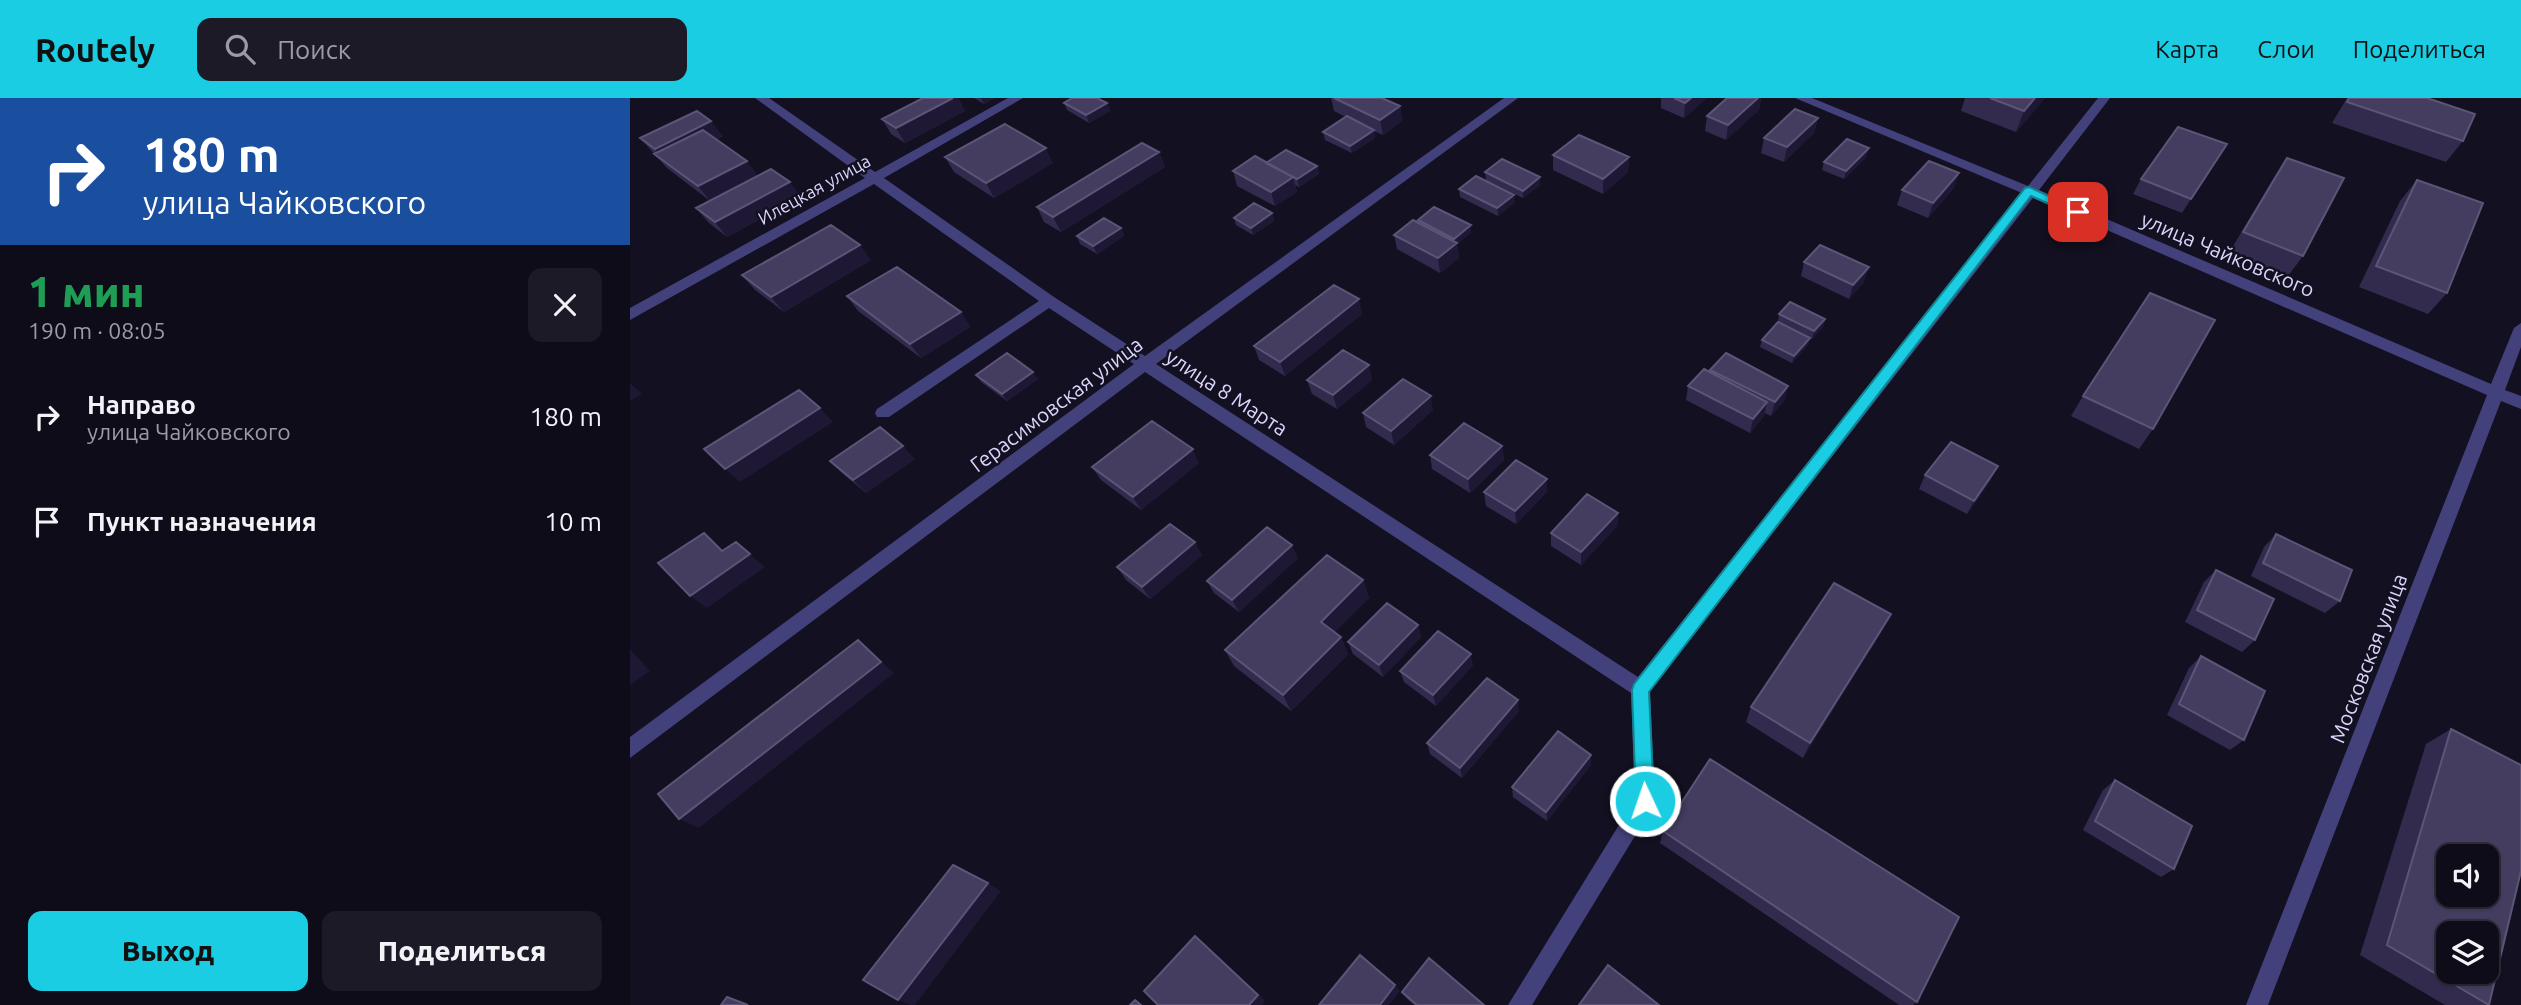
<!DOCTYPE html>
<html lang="ru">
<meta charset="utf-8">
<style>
:root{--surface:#0e0c19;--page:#1c1a26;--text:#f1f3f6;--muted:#9b9ba2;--line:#2e2c38;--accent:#1acde2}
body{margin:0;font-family:Ubuntu,sans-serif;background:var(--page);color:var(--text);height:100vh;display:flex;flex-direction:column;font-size:26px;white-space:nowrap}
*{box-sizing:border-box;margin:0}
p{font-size:23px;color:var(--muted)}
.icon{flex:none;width:38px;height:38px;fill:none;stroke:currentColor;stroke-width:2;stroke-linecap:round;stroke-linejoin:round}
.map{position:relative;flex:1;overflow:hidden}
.details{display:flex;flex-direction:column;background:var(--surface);width:630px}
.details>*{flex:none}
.hud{background:#1a4fa0;color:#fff;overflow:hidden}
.fabs{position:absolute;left:1806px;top:746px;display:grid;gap:14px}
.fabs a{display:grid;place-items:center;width:63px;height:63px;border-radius:14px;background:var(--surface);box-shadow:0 2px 5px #0004,0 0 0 2px var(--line);font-size:35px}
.pin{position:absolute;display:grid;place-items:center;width:60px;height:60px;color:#fff;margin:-30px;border-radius:14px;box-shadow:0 4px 10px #0006}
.me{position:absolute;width:77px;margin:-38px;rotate:357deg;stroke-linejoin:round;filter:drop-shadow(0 0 5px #0008)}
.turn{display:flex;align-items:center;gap:24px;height:147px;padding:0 28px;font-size:32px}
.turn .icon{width:91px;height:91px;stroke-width:2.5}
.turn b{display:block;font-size:49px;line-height:60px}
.round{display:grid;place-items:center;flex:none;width:74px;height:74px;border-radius:14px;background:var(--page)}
.overview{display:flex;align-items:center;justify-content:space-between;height:119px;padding:0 28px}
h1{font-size:42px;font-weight:800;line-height:52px;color:#1e9e55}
.button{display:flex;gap:14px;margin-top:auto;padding:14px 28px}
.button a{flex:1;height:80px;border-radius:14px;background:var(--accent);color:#111;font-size:28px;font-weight:800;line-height:80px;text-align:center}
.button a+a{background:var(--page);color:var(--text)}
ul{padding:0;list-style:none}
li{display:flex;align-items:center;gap:21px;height:105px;padding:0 28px}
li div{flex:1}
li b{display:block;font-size:26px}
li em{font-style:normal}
header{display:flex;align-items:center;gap:42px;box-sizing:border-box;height:98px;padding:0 35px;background:var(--accent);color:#111}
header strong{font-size:33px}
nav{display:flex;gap:38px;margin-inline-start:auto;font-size:24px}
.search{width:490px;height:63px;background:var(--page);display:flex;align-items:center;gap:18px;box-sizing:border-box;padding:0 24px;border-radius:14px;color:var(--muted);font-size:26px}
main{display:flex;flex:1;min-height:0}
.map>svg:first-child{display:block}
</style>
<header>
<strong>Routely</strong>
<div class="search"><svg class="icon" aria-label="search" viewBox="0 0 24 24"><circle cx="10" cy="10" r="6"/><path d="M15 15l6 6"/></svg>Поиск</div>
<nav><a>Карта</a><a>Слои</a><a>Поделиться</a></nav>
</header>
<main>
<section class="details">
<div class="hud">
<div class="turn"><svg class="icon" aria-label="right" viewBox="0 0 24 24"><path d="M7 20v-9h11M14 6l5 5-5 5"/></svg><div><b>180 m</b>улица Чайковского</div></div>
</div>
<div class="overview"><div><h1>1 мин</h1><p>190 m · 08:05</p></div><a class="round"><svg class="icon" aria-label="close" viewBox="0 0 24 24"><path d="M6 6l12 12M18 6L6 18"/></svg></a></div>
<ul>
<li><svg class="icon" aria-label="right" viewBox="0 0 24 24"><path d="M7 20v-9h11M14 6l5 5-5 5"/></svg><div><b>Направо</b><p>улица Чайковского</p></div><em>180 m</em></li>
<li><svg class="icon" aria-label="arrive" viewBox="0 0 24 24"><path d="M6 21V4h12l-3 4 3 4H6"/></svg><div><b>Пункт назначения</b></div><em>10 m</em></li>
</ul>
<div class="button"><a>Выход</a><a>Поделиться</a></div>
</section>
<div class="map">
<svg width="1891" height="907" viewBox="0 0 1891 907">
<rect width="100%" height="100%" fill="#131021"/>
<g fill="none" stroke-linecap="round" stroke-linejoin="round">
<!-- minor -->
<path fill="#43417b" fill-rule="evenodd" d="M125,0H139L245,74L378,0H393L254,80L424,199L515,258L874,0H888L526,266L1008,579L1392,95L1165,0H1182L1398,88L1468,0H1480L1409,92L1861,286L1884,230L1891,225V249L1875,292L1891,298V311L1871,303L1638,907H1616L1857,297L1403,100L1020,593L1025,703L1022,710L902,907H878L1005,701L1001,595L515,274L0,660V639L504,266L419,210L259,319H247L245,315L247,311L409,203L244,86L0,222V210L235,80Z"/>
</g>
<!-- wall -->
<path fill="#332b4d" d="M293,0H328L335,13L275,45L261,36L252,21Z
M344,0H365L354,6Z
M701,0H752L770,8L772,23L753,37L744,33L745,40L722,55L695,42L693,34L716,19L704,13Z
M1031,0H1077L1054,20L1031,10Z
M1097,0H1131L1129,12L1096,42L1075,33L1077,18Z
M1335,0H1415L1386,34L1331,13Z
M1717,0H1797L1833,43L1816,64L1702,25Z
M434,5H477L480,13L459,25L437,12Z
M1188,20L1184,35L1154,64L1131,55L1134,40Z
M93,38L86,42L128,78L171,99L97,139L79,125L66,110L80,103L37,70L10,40Z
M1597,46L1552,115L1503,96L1511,81Z
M529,54L535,69L431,134L414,124L407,109Z
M923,57L999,59L998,74L973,96L923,72Z
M1237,58L1214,81L1192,72L1194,64Z
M315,59L423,65L364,100L324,74Z
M1657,60L1673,158L1658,178L1599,155L1643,81Z
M636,65L687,68L689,76L669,89L665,87L667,94L645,108L607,88L603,73Z
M855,74L910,79V87L893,100L856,82Z
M1787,82L1817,195L1798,216L1729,189L1770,103Z
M1324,90L1298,120L1267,107L1272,92Z
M829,91L885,104L868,118L830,99Z
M642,115L644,123L623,137L606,127L604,120Z
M788,122L841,127V135L827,146L829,160L810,175L767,151L764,137L788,124Z
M491,130L494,138L467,156L450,146L447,138Z
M241,162L154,214L125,192L112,177Z
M1174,164L1234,184L1219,201L1171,178Z
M217,198L331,214L340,229L291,260L228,213Z
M732,216L655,278L629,262L624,248Z
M1149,216L1195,221L1193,229L1182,241L1148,224Z
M1132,242L1178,247L1162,265L1130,249Z
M1080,272L1155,302L1141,318L1135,315L1134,318L1120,335L1056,302L1058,288L1080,274Z
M346,277L408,281L377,303L351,284Z
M677,282H742L707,311L682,296Z
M1453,298L1523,331L1509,351L1441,318Z
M803,312L764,347L736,329L733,315Z
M872,348L874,362L840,395L802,371L800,357Z
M285,361L236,395L213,376L200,363Z
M569,365L511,412L471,382L462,369Z
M1295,377L1361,382L1337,416L1289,391Z
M854,394H917L886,426L856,408Z
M988,415L987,428L951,467L921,448V435Z
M1646,436L1710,503L1695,515L1621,478L1634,449Z
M572,457L520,501L496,482L487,469Z
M668,460L609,514L584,495L577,483Z
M1586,472L1625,542L1612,554L1555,524L1574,484Z
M733,482L739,500L704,534L711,539L718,556L661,613L604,568L595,552Z
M788,527L791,539L753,579L723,556L718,544Z
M1252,533L1173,660L1116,624L1121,609Z
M1571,558L1614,642L1600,652L1537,617L1559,570Z
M843,567L806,608L774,584L770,573Z
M889,613L832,680L800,656L797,645Z
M1821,631L1859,907H1815L1730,857L1796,646Z
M961,657V667L917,723L883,699L882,689Z
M1485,682L1544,771L1531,779L1453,732L1473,692Z
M1033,733L1287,904L1283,907H1269L1030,745Z
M772,894L854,907H784L776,900Z"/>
<!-- shaded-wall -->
<path fill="#1e1834" d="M323,0H328L335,13L275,45L266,30Z
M351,0H365L354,6Z
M1061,0H1077L1054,20L1055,5Z
M1128,0H1131L1129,12L1096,42L1098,27Z
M1405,0H1415L1386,34L1394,13Z
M477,5L480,13L459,25L456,17Z
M770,8L772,23L753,37L750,22Z
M1188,20L1184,35L1154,64L1157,49Z
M81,23L93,38L37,66L25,51Z
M744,32L745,40L722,55L720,48Z
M1597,46L1588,61L1552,115L1561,101Z
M416,50L423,65L364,100L356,85Z
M1239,50L1237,58L1214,81L1216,73Z
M529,54L535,69L431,134L423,119Z
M999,59L998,74L973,96V81Z
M117,63L128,78L80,103L68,88Z
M687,68L689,76L669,89L667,81Z
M1329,75L1324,90L1298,120L1303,105Z
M663,79L667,94L645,108L641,94Z
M910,79V87L893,100V93Z
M160,84L171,99L97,139L85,124Z
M884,97L885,104L868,118L867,110Z
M642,115L644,123L623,137L621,130Z
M841,127V135L827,146L829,160L810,175L808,160L825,147L824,141Z
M491,130L494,138L467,156L463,148Z
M230,147L241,162L154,214L141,199Z
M1239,169L1234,184L1219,201L1223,187Z
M729,201L732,216L655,278L650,264Z
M331,214L340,229L291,260L280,246Z
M1195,221L1193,229L1182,241L1184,233Z
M1180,240L1178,247L1162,265L1164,258Z
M739,267L742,282L707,311L703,297Z
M403,274L408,281L377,303L372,296Z
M0,285L12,296L0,303Z
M1158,288L1155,302L1141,318L1145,304Z
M801,298L803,312L764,347L761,333Z
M1137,304L1134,318L1120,335L1123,321Z
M190,310L203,324L110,384L95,371Z
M273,348L285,361L236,395L223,382Z
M872,348L874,362L840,395L838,381Z
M563,351L569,365L511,412L503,399Z
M1368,368L1361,382L1337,416L1344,403Z
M917,381V394L886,426L885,413Z
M988,415L987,428L951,467V454Z
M74,435L89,448L107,465L106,444L135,469L77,510L60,498L92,453Z
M565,444L572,457L520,501L512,489Z
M662,447L668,460L609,514L602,502Z
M733,482L739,500L698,541L691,524Z
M1261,516L1252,533L1173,660L1180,645Z
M788,527L791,539L753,579L749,567Z
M711,539L718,556L661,613L653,597Z
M228,542L264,575L69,730L49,721Z
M0,551L20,573L0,587Z
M841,556L843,567L806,608L803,597Z
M888,602L889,613L832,680L830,670Z
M961,657V667L917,723L916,714Z
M358,785L371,793L285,907H281L268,902Z
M565,838L635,902L632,907H619Z
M765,887L770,893L759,907H750Z"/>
<!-- building -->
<path fill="#453d60" stroke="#5c5578" stroke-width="2" fill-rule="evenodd" d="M293,0H323L266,30L252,21Z
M442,0H467L477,5L456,17L434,5Z
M704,0H752L770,8L750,22Z
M1044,0H1061L1055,5Z
M1097,0H1128L1098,27L1077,18Z
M1360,0H1405L1394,13Z
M1719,0H1797L1845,16L1833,43L1717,4Z
M1165,11L1188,20L1157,49L1134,40Z
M67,13L81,23L25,51L10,40Z
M717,18L744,32L720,48L693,34Z
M375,26L416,50L356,85L315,59Z
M1548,29L1597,46L1561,101L1511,81Z
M73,32L117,63L68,88L24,56Z
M949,37L999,59L973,81L923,57Z
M1217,41L1239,50L1216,73L1194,64Z
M512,45L529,54L423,119L407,109Z
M656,52L687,68L667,81L636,65Z
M625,58L663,79L641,94L603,73Z
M1657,60L1714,80L1673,158L1613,134Z
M872,61L910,79L893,93L855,74Z
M1299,63L1329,75L1303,105L1272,92Z
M141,71L160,84L85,124L66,110Z
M846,78L884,97L867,110L829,91Z
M1787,82L1853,105L1817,195L1746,168Z
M624,105L642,115L621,130L604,120Z
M804,109L841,127L824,141L788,122Z
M474,120L491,130L463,148L447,138Z
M783,122L827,145L808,160L764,137Z
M201,127L230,147L141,199L112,177Z
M1190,147L1239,169L1223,187L1174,164Z
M267,169L331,214L280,246L217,198Z
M704,187L729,201L650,264L624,248Z
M1520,195L1585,222L1523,331L1453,298Z
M1160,204L1195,221L1184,233L1149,216Z
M1148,224L1180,240L1164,258L1132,242Z
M713,252L739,267L703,297L677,282Z
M377,255L403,274L372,296L346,277Z
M1096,255L1158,288L1145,304L1080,272Z
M1074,271L1137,304L1123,321L1058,288Z
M773,281L801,298L761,333L733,315Z
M169,292L190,310L95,371L74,351Z
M522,323L563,351L503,399L462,369Z
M834,325L872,348L838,381L800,357Z
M250,329L273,348L223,382L200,363Z
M1321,344L1368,368L1344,403L1295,377Z
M886,362L917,381L885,413L854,394Z
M957,396L988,415L951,454L921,435Z
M540,426L565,444L512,489L487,469Z
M637,429L662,447L602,502L577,483Z
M74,435L92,453L106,444L120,456L60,498L28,465Z
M1646,436L1722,472L1710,503L1633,465Z
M697,457L733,482L691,524L711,539L653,597L595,552Z
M1586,472L1644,501L1625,542L1567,512Z
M1204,485L1261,516L1180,645L1121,609Z
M757,505L788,527L749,567L718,544Z
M808,533L841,556L803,597L770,573Z
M228,542L251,564L49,721L28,696Z
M1571,558L1635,593L1614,642L1549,606Z
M857,580L888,602L830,670L797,645Z
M1821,631L1891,667V773L1859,907L1757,847ZM1818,758H1857V796H1818ZM1818,835H1857V873H1818Z
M928,633L961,657L916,714L882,689Z
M1080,661L1329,819L1287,904L1033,733Z
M1485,682L1562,728L1544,771L1465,723Z
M323,767L358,785L268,902L233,882Z
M565,838L628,897L619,907H528L514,893Z
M730,857L765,887L750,907H689Z
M799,860L854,907H787L772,894Z
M978,867L1029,907H949Z
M97,899L118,907H91Z
M505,902L511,907H500Z"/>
<!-- route -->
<path fill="#1acde2" stroke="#118593" stroke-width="2" d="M1399,89L1454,114L1448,118L1444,117L1401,98L1019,594L1024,703L1022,709L1015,712L1009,709L1006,703L1002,592L1004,586L1395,90Z"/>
<g text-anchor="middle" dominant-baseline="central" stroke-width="5" stroke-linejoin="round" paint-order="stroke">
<!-- far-street labels -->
<g font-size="18" fill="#dad5fa" stroke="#131021">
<text transform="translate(184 91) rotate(-29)">Илецкая улица</text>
</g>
<!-- street labels -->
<g font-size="21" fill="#dad5fa" stroke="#131021">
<text transform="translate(1598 156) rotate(23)">улица Чайковского</text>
<text transform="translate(597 294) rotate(33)">улица 8 Марта</text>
<text transform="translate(426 306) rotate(-37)">Герасимовская улица</text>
<text transform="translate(1738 560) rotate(-69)">Московская улица</text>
</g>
</g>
</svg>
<div class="fabs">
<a><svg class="icon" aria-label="sound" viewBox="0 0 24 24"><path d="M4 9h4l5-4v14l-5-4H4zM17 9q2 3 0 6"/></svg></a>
<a><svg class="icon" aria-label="layers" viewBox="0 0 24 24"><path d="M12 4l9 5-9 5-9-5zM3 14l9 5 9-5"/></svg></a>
</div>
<div class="pin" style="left:1448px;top:114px;background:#d93025"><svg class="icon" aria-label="arrive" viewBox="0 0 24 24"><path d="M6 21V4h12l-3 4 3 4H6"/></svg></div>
<svg class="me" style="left:1015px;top:703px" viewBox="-20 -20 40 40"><circle r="17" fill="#1acde2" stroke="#fff" stroke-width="3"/><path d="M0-11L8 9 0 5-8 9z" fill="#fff"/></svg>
</div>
</main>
